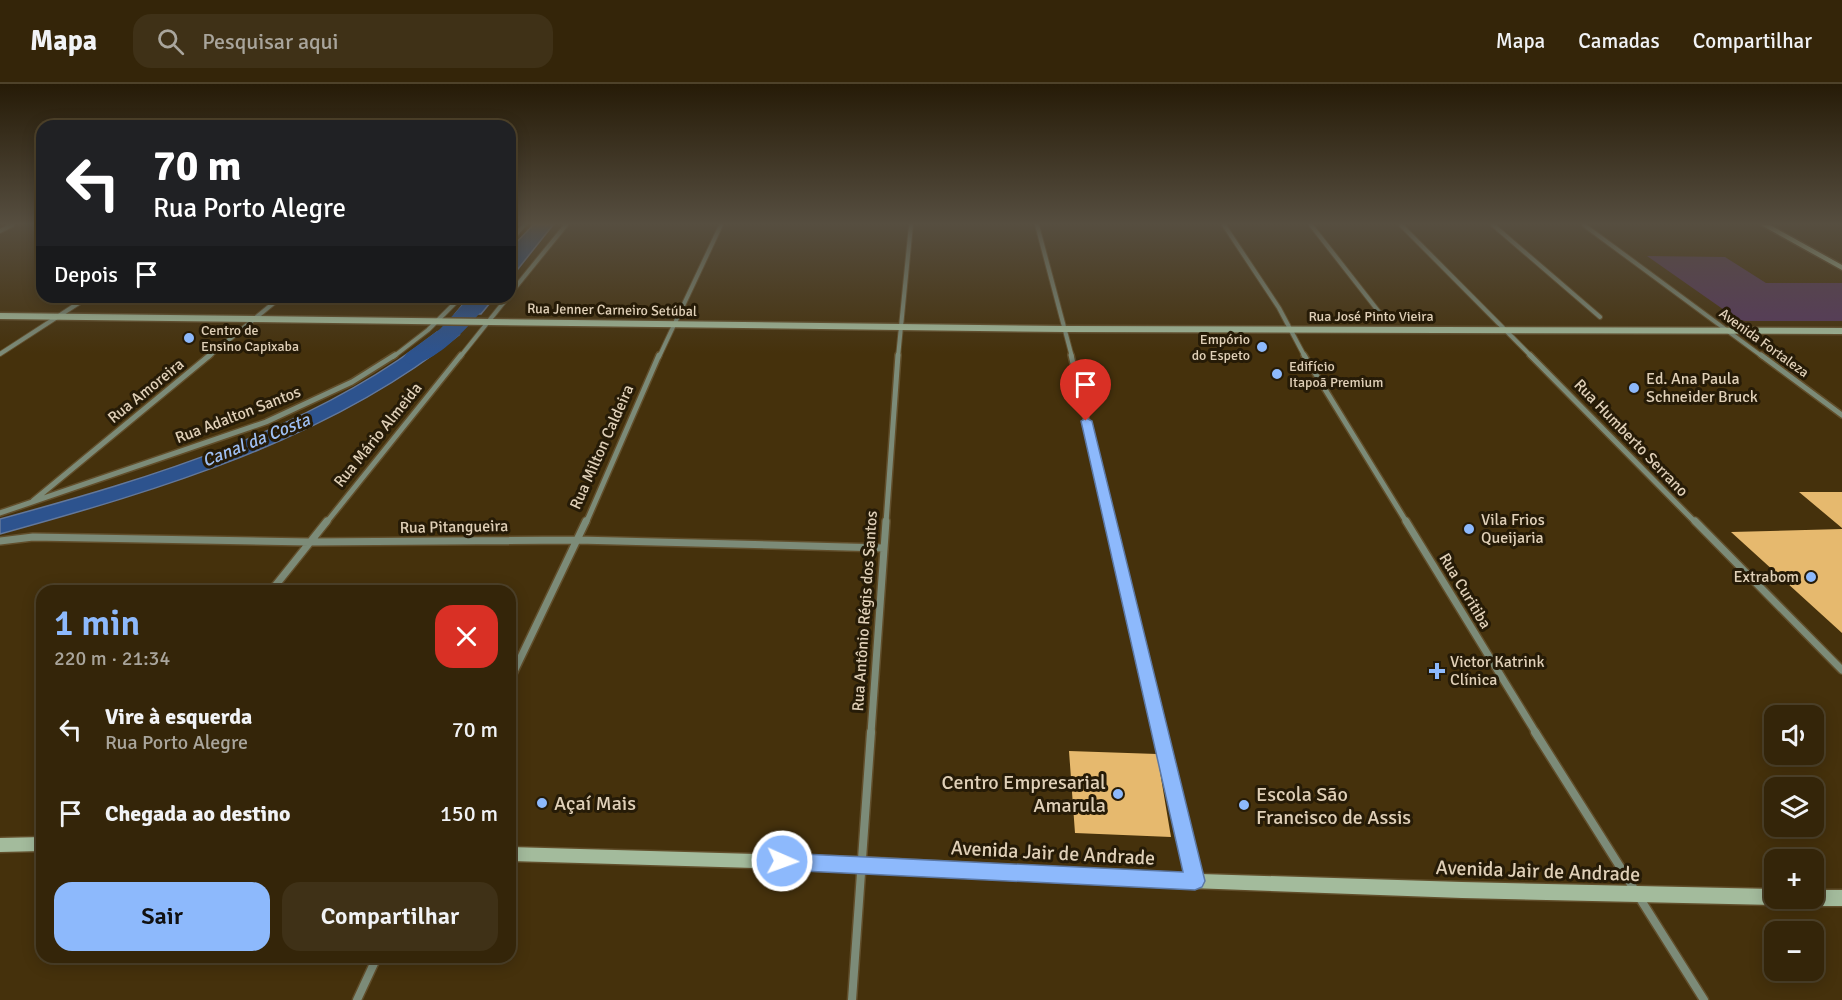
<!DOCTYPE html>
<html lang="pt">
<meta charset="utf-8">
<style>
:root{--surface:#342509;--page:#3f3117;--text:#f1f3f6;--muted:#a9a59c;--line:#4e422a;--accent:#8db9fc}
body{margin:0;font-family:Signika,sans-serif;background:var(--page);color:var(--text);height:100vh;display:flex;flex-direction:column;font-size:22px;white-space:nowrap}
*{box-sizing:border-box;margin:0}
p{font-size:20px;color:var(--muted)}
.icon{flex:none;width:33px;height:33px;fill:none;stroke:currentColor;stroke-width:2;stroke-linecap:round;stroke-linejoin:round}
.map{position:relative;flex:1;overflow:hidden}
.details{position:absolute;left:36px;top:501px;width:480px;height:378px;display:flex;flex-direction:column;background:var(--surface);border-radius:18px;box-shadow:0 3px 15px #0003,0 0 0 2px var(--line)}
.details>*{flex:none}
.hud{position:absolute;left:36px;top:36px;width:480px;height:183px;border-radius:18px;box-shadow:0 3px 15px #0003,0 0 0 2px var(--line);background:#202124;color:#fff;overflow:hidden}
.tools{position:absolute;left:1764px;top:621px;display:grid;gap:12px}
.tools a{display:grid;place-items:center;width:60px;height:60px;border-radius:12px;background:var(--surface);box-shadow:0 3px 15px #0003,0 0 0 2px var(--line);font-size:30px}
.pin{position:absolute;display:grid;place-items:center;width:51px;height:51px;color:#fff;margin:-62px -26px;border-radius:50% 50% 50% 0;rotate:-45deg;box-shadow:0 0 6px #0007}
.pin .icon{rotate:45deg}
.me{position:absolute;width:66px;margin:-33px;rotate:92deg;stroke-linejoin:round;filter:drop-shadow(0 0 4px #0008)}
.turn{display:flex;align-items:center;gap:21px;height:126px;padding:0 18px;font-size:27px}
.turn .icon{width:78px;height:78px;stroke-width:2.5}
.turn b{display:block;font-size:42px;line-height:51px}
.then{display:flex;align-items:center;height:57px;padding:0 18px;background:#0003;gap:12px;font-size:22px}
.round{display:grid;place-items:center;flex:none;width:63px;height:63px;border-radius:18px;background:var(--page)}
.summary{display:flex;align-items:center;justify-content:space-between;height:102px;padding:0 18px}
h1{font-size:36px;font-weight:600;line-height:45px;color:var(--accent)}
.button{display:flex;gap:12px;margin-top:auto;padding:12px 18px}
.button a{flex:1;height:69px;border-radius:18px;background:var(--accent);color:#111;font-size:24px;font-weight:600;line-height:69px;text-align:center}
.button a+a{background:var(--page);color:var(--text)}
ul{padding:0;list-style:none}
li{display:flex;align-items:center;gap:18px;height:84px;padding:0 18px}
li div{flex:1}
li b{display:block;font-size:22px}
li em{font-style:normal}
header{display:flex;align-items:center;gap:36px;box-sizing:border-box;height:84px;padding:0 30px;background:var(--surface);border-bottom:2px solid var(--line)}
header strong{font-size:28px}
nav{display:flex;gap:33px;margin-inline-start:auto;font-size:21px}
.search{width:420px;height:54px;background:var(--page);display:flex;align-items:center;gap:15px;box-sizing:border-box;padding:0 21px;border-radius:18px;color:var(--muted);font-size:22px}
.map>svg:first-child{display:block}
</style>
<header>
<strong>Mapa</strong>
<div class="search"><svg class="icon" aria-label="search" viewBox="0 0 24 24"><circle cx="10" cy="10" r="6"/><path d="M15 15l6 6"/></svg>Pesquisar aqui</div>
<nav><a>Mapa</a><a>Camadas</a><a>Compartilhar</a></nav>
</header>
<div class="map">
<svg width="1842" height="916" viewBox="0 0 1842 916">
<rect width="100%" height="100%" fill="#45310c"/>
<!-- green -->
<path fill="#56395e" d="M1647,172L1725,173L1766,199H1842V237H1745L1737,235Z"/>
<!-- water -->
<path fill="#2d538e" stroke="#63789b" stroke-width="1.5" d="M533,141H553L510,195V165Z
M469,213H495L481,230H455Z
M437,248L459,251C329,356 159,406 0,450V435C151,394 312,346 437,248Z"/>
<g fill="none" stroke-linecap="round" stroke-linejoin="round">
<!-- canal -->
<path fill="#2d538e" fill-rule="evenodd" d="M470,213H492C478,234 433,285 407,279L403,274L407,269L440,245Z"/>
</g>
<!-- building -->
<path fill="#e6b96e" d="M1799,408H1842V444Z
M1842,445V549L1731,448Z
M1069,667L1157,670L1171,753L1075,749Z"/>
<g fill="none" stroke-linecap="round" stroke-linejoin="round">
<defs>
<path id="street-far3" d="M1037,141L1072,273
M1224,141L1279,224L1305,273
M1311,141L1379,228
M1401,141L1532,273
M1493,141L1600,233
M1584,141L1763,273
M0,147L12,141
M510,157L524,141
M510,210L566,141
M0,270L88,213
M208,273L281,213
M393,273L428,246L461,213
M460,273L508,213
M659,273L721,141
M898,273L911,141"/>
<path id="street-far2" d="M1071,271L1111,439
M1304,271L1407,439
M1530,271L1696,439
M1761,271L1842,331
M33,417L210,271
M0,429L266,338L352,298L395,271
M326,439L461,271
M586,439L659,271
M886,439L898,271"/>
<path id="street-far1" d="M1110,437L1160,649
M1406,437L1536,649
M1695,437L1842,586
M0,457L33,453L309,458L578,456L884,464
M271,507L327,437
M510,596L586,437
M871,649L886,437"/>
<path id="street" d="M1160,648L1195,797
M1535,648L1704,916
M357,916L377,873
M852,916L871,648"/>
<path id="secondary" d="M1761,141H1770L1842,181V186Z
M0,229L1065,242L1842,244V250L1065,248L0,235Z
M42,753V767L0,768V754Z
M510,763L861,773L1137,788L1462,798L1774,805V814H1782L1780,818L1774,821L1462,814L1137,802L861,787L510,777Z
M1814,806H1842V822H1814L1808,819L1806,814H1814Z"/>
</defs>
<!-- street-far3 casing -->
<use href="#street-far3" stroke="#614e2b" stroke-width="6"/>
<!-- street-far2 casing -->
<use href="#street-far2" stroke="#614e2b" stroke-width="8"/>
<!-- street-far1 casing -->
<use href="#street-far1" stroke="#614e2b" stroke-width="10"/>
<!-- street casing -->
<use href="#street" stroke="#614e2b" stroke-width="11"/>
<!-- secondary casing -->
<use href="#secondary" stroke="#614e2b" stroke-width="3"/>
<!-- street-far3 -->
<use href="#street-far3" stroke="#7c8b78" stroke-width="4"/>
<!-- street-far2 -->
<use href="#street-far2" stroke="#7c8b78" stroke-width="5"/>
<!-- street-far1 -->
<use href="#street-far1" stroke="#7c8b78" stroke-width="7"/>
<!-- street -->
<use href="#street" stroke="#7c8b78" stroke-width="8"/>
<!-- secondary -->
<use href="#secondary" fill="#a3bb9c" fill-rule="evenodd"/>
</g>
<!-- sky -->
<linearGradient id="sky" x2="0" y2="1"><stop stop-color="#261b07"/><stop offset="0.52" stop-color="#564e40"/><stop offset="1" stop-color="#564e40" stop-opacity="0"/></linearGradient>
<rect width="1842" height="269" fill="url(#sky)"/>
<!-- route -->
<path fill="#8db9fc" stroke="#5c78a4" stroke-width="1.5" d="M1086,334L1092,337L1205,797L1202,803L1195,806L782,786L775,783L772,777L775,772L782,769L1183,788L1081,337Z"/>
<!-- markers -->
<g fill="#8db9fc" stroke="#261b07" stroke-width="2">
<circle cx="189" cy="254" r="6"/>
<circle cx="1262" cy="263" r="6"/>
<circle cx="1277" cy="290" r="6"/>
<circle cx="1634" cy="304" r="6"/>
<circle cx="1469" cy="445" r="6"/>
<circle cx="1811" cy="493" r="6"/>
<path d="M1434 578h6v6h6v6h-6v6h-6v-6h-6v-6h6z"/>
<circle cx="1118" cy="710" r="6"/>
<circle cx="542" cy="719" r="6"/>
<circle cx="1244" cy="721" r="6"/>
</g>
<g text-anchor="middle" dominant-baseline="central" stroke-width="6" stroke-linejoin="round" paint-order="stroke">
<!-- far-street labels -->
<g font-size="14" fill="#e0d0b8" stroke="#261b07">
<text transform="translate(612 226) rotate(1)">Rua Jenner Carneiro Setúbal</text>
<text x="1371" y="232">Rua José Pinto Vieira</text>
<text transform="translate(1764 259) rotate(36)">Avenida Fortaleza</text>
</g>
<!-- far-poi labels -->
<g font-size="14" fill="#e0d0b8" stroke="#261b07" text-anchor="start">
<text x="201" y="246">Centro de<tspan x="201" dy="16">Ensino Capixaba</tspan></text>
<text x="1250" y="255" text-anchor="end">Empório<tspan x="1250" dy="16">do Espeto</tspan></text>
<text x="1289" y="282">Edifício<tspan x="1289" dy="16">Itapoã Premium</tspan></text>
</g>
<!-- poi labels -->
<g font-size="16" fill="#e0d0b8" stroke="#261b07" text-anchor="start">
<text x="1646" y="295">Ed. Ana Paula<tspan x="1646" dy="18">Schneider Bruck</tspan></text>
<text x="1481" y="436">Vila Frios<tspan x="1481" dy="18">Queijaria</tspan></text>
<text x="1799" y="493" text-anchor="end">Extrabom</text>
<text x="1450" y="578">Victor Katrink<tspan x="1450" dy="18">Clínica</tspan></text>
</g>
<!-- street labels -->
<g font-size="16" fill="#e0d0b8" stroke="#261b07">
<text transform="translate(146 307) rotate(-39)">Rua Amoreira</text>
<text transform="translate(238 331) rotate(-21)">Rua Adalton Santos</text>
<text transform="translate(378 351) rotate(-51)">Rua Mário Almeida</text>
<text transform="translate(1631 354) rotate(46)">Rua Humberto Serrano</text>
<text transform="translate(602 363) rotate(-66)">Rua Milton Caldeira</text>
<text transform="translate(454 443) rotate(-1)">Rua Pitangueira</text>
<text transform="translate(1465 507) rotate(59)">Rua Curitiba</text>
<text transform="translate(865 527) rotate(-86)">Rua Antônio Régis dos Santos</text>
</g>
<!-- water labels -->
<g font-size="18" font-style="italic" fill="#9ebff3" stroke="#261b07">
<text transform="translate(256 356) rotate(-22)">Canal da Costa</text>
</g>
<!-- near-poi labels -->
<g font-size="20" fill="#e0d0b8" stroke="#261b07" text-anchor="start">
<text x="1106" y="698" text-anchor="end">Centro Empresarial<tspan x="1106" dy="23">Amarula</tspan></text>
<text x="1256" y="710">Escola São<tspan x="1256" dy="23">Francisco de Assis</tspan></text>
<text x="554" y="719">Açaí Mais</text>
</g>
<!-- near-street labels -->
<g font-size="20" fill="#e0d0b8" stroke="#261b07">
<text transform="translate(1053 769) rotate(3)">Avenida Jair de Andrade</text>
<text transform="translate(1538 787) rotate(2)">Avenida Jair de Andrade</text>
</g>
</g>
</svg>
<div class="tools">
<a><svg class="icon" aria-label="sound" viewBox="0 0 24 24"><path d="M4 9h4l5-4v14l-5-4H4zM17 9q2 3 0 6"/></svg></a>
<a><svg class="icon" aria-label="layers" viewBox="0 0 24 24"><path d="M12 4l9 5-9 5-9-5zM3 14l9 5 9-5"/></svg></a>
<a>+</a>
<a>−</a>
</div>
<div class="pin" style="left:1086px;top:337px;background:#d93025"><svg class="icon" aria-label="arrive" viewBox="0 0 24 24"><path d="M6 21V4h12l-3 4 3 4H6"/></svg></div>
<svg class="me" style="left:782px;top:777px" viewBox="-20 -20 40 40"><circle r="17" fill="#8db9fc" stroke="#fff" stroke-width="3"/><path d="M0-11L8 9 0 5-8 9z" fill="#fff"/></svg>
<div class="hud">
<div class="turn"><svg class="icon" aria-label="left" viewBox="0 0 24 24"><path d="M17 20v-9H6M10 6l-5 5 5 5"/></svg><div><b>70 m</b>Rua Porto Alegre</div></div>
<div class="then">Depois<svg class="icon" aria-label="arrive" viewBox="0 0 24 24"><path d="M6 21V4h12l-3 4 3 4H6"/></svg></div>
</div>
<section class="details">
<div class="summary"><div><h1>1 min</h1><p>220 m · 21:34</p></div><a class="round" style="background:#d93025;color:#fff"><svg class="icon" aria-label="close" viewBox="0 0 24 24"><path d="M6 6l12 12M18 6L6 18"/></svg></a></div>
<ul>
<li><svg class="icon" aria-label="left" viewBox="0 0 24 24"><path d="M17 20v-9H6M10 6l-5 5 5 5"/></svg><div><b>Vire à esquerda</b><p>Rua Porto Alegre</p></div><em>70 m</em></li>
<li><svg class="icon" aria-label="arrive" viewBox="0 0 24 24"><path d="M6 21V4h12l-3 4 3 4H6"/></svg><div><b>Chegada ao destino</b></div><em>150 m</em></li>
</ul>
<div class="button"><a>Sair</a><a>Compartilhar</a></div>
</section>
</div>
